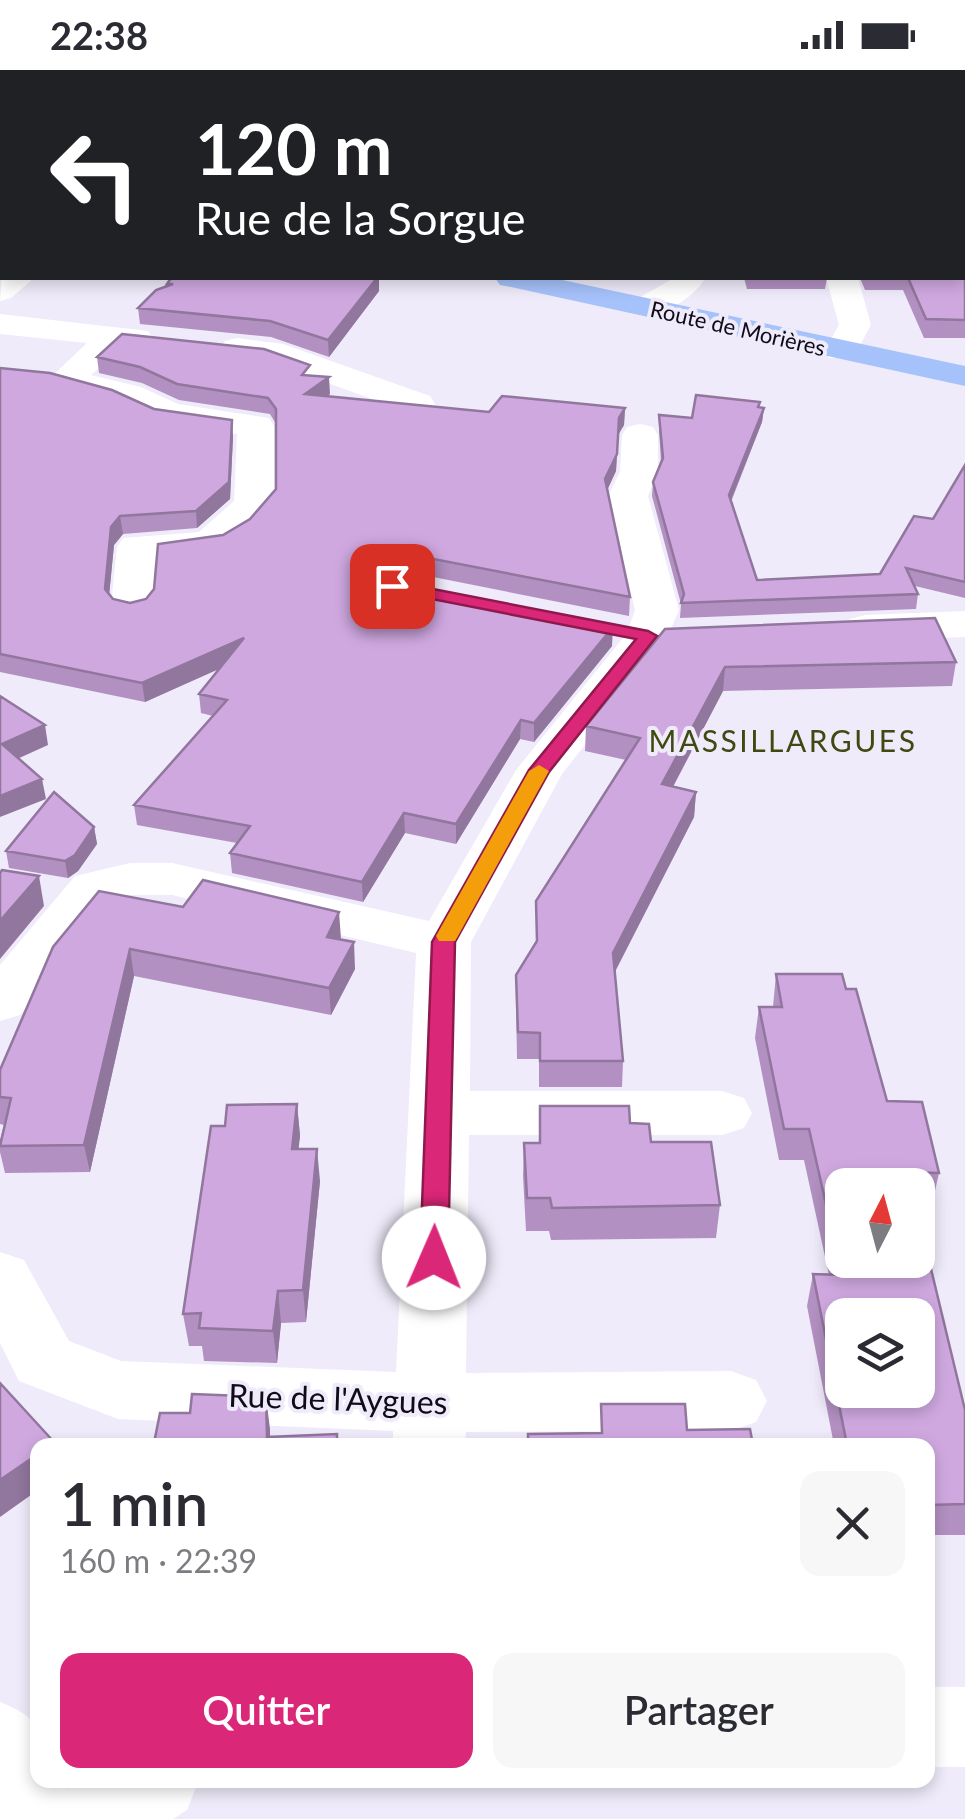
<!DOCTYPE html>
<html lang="fr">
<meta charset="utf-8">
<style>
:root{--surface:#fff;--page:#f7f7f7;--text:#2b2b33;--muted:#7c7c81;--accent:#db2777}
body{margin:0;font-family:Lato,sans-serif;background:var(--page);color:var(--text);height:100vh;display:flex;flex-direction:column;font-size:38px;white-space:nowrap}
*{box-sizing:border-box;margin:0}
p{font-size:32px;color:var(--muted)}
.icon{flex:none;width:55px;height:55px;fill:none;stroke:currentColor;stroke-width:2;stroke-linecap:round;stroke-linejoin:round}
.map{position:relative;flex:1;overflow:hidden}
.details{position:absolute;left:30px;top:1368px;width:905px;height:350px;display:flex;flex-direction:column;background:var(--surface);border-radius:20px;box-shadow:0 5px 15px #0003}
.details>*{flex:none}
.hud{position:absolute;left:0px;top:0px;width:965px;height:210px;box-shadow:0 5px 15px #0003;background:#202124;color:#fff;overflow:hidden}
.needle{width:65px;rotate:6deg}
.controls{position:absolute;left:825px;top:1098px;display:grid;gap:20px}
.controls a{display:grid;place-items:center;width:110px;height:110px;border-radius:20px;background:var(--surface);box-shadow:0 5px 15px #0003;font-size:50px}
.pin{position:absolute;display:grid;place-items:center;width:85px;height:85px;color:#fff;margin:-42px;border-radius:20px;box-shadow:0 5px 15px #0006}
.me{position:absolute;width:110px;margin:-55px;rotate:1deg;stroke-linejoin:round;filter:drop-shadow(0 0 8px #0008)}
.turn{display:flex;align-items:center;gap:35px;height:210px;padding:0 30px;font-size:45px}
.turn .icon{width:130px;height:130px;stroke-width:2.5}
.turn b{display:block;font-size:70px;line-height:85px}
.round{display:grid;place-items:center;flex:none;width:105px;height:105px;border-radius:20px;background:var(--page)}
.overview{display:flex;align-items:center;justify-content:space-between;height:170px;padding:0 30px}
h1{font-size:60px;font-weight:600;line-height:75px}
.primary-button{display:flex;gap:20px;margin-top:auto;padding:20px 30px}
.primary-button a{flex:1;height:115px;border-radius:20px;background:var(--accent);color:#fff;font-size:40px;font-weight:600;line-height:115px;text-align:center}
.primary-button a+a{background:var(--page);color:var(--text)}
.status{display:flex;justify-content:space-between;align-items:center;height:70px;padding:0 50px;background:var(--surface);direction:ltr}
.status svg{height:28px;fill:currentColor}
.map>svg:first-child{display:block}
</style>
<div class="status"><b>22:38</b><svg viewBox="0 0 49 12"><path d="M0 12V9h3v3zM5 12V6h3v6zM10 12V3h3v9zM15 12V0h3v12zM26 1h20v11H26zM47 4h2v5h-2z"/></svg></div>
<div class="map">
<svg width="965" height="1749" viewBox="0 0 965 1749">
<rect width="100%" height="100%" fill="#efebfa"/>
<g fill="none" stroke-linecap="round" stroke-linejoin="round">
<!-- minor -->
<path fill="#fff" fill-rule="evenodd" d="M0,126L2,127V145L0,144Z
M2,205V208H34L11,228L0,231Z
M674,208H705C694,229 658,250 635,244L630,237L635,230Z
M826,208H858L871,255L853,288H829L824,281L839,255Z
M0,244L148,261L153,268L148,275L123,277L91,305L141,317L178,334L269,348L274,356V434L224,483L157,488L153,535L147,544L132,548L117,544L111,535L117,477L123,468L199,462L234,431L237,364L157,352L115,333L54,316L49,309L87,273L0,264Z
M237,268L283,274L430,326L435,334L430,342L417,345L266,291L225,285L220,278L225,271Z
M640,354L653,357L658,365V402L648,426L679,540L664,575L562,704L471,872L470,1021H722L744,1028L752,1043L744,1058L722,1065H469L466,1303L731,1301L756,1310L767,1331L756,1352L731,1361L466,1362L465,1375H393V1361L118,1349L19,1311L0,1273V1182L24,1190L69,1271L121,1291L396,1302L416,883L172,825H130L113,830L20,945L0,951V895L75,806L130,793H172L429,851L516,700L627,563L635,540L608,426L620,402L622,365L627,357Z
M965,541V567L865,571L850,567L843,558L850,549L865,545Z
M928,1617H965V1697H928Z
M0,1632C49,1652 38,1662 38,1710H66L68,1719L82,1710H199L187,1740L173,1749H0Z"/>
<!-- major -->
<path fill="#a6c2fb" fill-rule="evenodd" d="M0,116H2V132H0Z
M495,208H553L965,296V316L511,217L500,215Z"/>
</g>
<!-- wall -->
<path fill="#b290c1" d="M965,96V268H924L903,220H865L860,208H962Z
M744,208H827L825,219H747Z
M167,214L379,221L329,287L271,267L140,254L138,238L168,216Z
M97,287L310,306L330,324L326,326L489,342L625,338L624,355L618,365L616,401L607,420L630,527L629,546L393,499L376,503L373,508L612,576L534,672L520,669L456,774L405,763L363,832L232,803L230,783L237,773L137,755L134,735L213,646L201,643L199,624L219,598L145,632L0,602V298L154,339L233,367L230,429L197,458L123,464L114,475L109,524L113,529L130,533L146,529L223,465L250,449L276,419V354L270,344L179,330L142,313L99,303Z
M760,332L759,338H764L762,352L731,432L757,510L880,504L933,449L965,395V528L915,516L918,524L916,539L680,548L681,534L652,426L653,412L661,392L659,359V345L692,348Z
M665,559L956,592L952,616L723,621L673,717L696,722L694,747L615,902L623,991L622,1017H539V989H517L516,931V905L536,873V831L626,690L585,681L586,656Z
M94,757L97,774L78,801L68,808L9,798L6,781Z
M340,869L355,899L331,945L134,906L90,1102L5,1103L0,1082V1070L4,1055L0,1054V1000L53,877Z
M776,904L846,919L887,1031L939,1103L932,1134H918V1115H842L965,1340V1465H928V1375H834L807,1236L813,1204L829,1205L804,1090H779L755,968L759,937H773Z
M297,1034L300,1066L298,1079L320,1111L306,1252L281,1253L277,1293L204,1291L202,1276H189L183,1244L225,1056Z
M540,1036L630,1053L720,1135L716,1168L551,1170L549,1161H526L523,1106L524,1073H539Z"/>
<!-- shaded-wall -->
<path fill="#91769d" d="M2,86V104L0,106V88Z
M377,208H379V221L329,287L328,270Z
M329,307L330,324L306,341L305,324Z
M625,338L624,355L618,365L619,348Z
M764,338L762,352L727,440L729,425Z
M232,350L233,367L230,429L197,458L196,441Z
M617,384L616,401L604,427L605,409Z
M120,446L123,464L114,475L108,537L105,519L111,457Z
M392,481L393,499L376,503L368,514L367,496L375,485Z
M613,557L612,576L534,672V653Z
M244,568L246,587L145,632L142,613Z
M725,597L723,621L661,739L662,714Z
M521,650L520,669L456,774V754Z
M45,655L48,675L6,694L2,674Z
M42,709L46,729L0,747V726Z
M696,722L694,747L611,909L613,883Z
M404,743L405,763L363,832L362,812Z
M94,757L97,774L78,801L68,808L65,791Z
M39,806L44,836L0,889V851Z
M339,842L341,869L327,867Z
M354,872L355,899L331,945L329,918Z
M130,879L134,906L90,1102L84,1075Z
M297,1034L300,1066L295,1111L292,1079Z
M317,1079L320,1111L306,1252L303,1220Z
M278,1221L281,1253L277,1293L273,1261Z
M266,1327L270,1359V1375L267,1367Z
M38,1384V1420L0,1447V1410Z"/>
<!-- building -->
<path fill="#cfa8e0" stroke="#91769d" stroke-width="2.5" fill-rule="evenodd" d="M0,0H962L965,9V76L962,86V2H2V86L0,88Z
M962,95L965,96V250L926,249L908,208H962Z
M171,208H377L328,270L270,251L138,238L156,220L173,214H167Z
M122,264L264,279L310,295L302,305L329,307L305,324L489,342L502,326L625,338L619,348L617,384L605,409L630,527L392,481L375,485L367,496L373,509L390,514L613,557L534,653L521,650L456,754L404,743L362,812L230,783L250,756L134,735L227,630L199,624L244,568L142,613L0,584V298L50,303L112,320L154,339L232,350L229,412L196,441L120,446L111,457L105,519L113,529L130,533L146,529L154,519L158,474L223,465L250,449L276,419V339L268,328L177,314L140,297L97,287Z
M696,325L760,332L758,337L764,338L729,425L757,510L880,504L914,446L933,449L965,395V512L906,498L918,524L681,533L684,524L653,412L663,388L659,345L692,348Z
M935,548L956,592L725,597L662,714L696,722L613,883L623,991H540V963L518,962L516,905L537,871L536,831L640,668L586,656L665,559Z
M0,626L45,655L2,674L42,709L0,726Z
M54,722L94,757L75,785L65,791L6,781Z
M2,800L39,806L0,851V803Z
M203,810L339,842L327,867L354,872L329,918L130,879L84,1075L0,1076L11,1028L0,1027V1000L53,877L99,821L183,837Z
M776,904H842L846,919H856L887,1031L922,1032L939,1103L907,1102L910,1115H842V1190H918V1145L965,1340V1434L928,1435V1375H877L876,1371L846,1370L813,1204L842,1205L809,1059H784L759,937H782ZM842,1245H918V1320H842Z
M297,1034L292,1079H317L303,1220L278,1221L273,1261L199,1258L201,1243L183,1244L211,1056H225L227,1035Z
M540,1036H629L630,1053L649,1054L651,1072H711L720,1135L552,1138L550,1128H527L524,1073H540Z
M0,1313L54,1372L50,1375H38V1384L0,1410Z
M192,1324L266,1327L267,1367L337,1364V1375H106L154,1373L160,1343H190Z
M601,1334H685L687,1360L750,1359L753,1375H528V1364L602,1363Z"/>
<!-- route -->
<path fill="#db2777" stroke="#8e194d" stroke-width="2.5" d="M392,511L648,561L657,566L549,702L455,872L448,1188L444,1195L434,1198L424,1195L420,1188L432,872L529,700L636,569L386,520V513Z"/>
<!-- slow -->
<path fill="#f59e0b" d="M539,695L549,701L458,866L455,871H439L436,866L529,701Z"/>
<g text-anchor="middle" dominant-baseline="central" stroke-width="8" stroke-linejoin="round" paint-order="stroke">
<!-- far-street labels -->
<g font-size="22" fill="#0f0b17" stroke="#efebfa">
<text transform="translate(738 258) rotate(13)">Route de Morières</text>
</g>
<!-- neighbourhood labels -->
<g font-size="30" letter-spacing="2.5" fill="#3f4910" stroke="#efebfa">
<text x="783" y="670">MASSILLARGUES</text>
</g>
<!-- near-street labels -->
<g font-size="32" fill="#0f0b17" stroke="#efebfa">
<text transform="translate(338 1328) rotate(2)">Rue de l'Aygues</text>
</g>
</g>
</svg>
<div class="controls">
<a><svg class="needle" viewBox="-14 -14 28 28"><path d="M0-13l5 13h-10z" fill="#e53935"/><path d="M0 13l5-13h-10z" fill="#7c7c81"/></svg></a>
<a><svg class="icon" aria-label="layers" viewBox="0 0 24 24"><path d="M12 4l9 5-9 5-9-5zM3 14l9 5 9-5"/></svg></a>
</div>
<div class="pin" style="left:392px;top:516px;background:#d93025"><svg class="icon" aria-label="arrive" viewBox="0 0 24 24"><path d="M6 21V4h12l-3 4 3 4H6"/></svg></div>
<svg class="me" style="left:434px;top:1188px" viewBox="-20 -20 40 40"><circle r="19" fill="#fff"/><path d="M0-13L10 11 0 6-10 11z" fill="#db2777"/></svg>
<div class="hud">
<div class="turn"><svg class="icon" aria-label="left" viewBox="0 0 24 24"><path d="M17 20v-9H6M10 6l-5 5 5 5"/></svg><div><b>120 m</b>Rue de la Sorgue</div></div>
</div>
<section class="details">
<div class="overview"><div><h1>1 min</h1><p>160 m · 22:39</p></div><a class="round"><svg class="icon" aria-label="close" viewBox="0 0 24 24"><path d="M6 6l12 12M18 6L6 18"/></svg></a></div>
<div class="primary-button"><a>Quitter</a><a>Partager</a></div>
</section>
</div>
